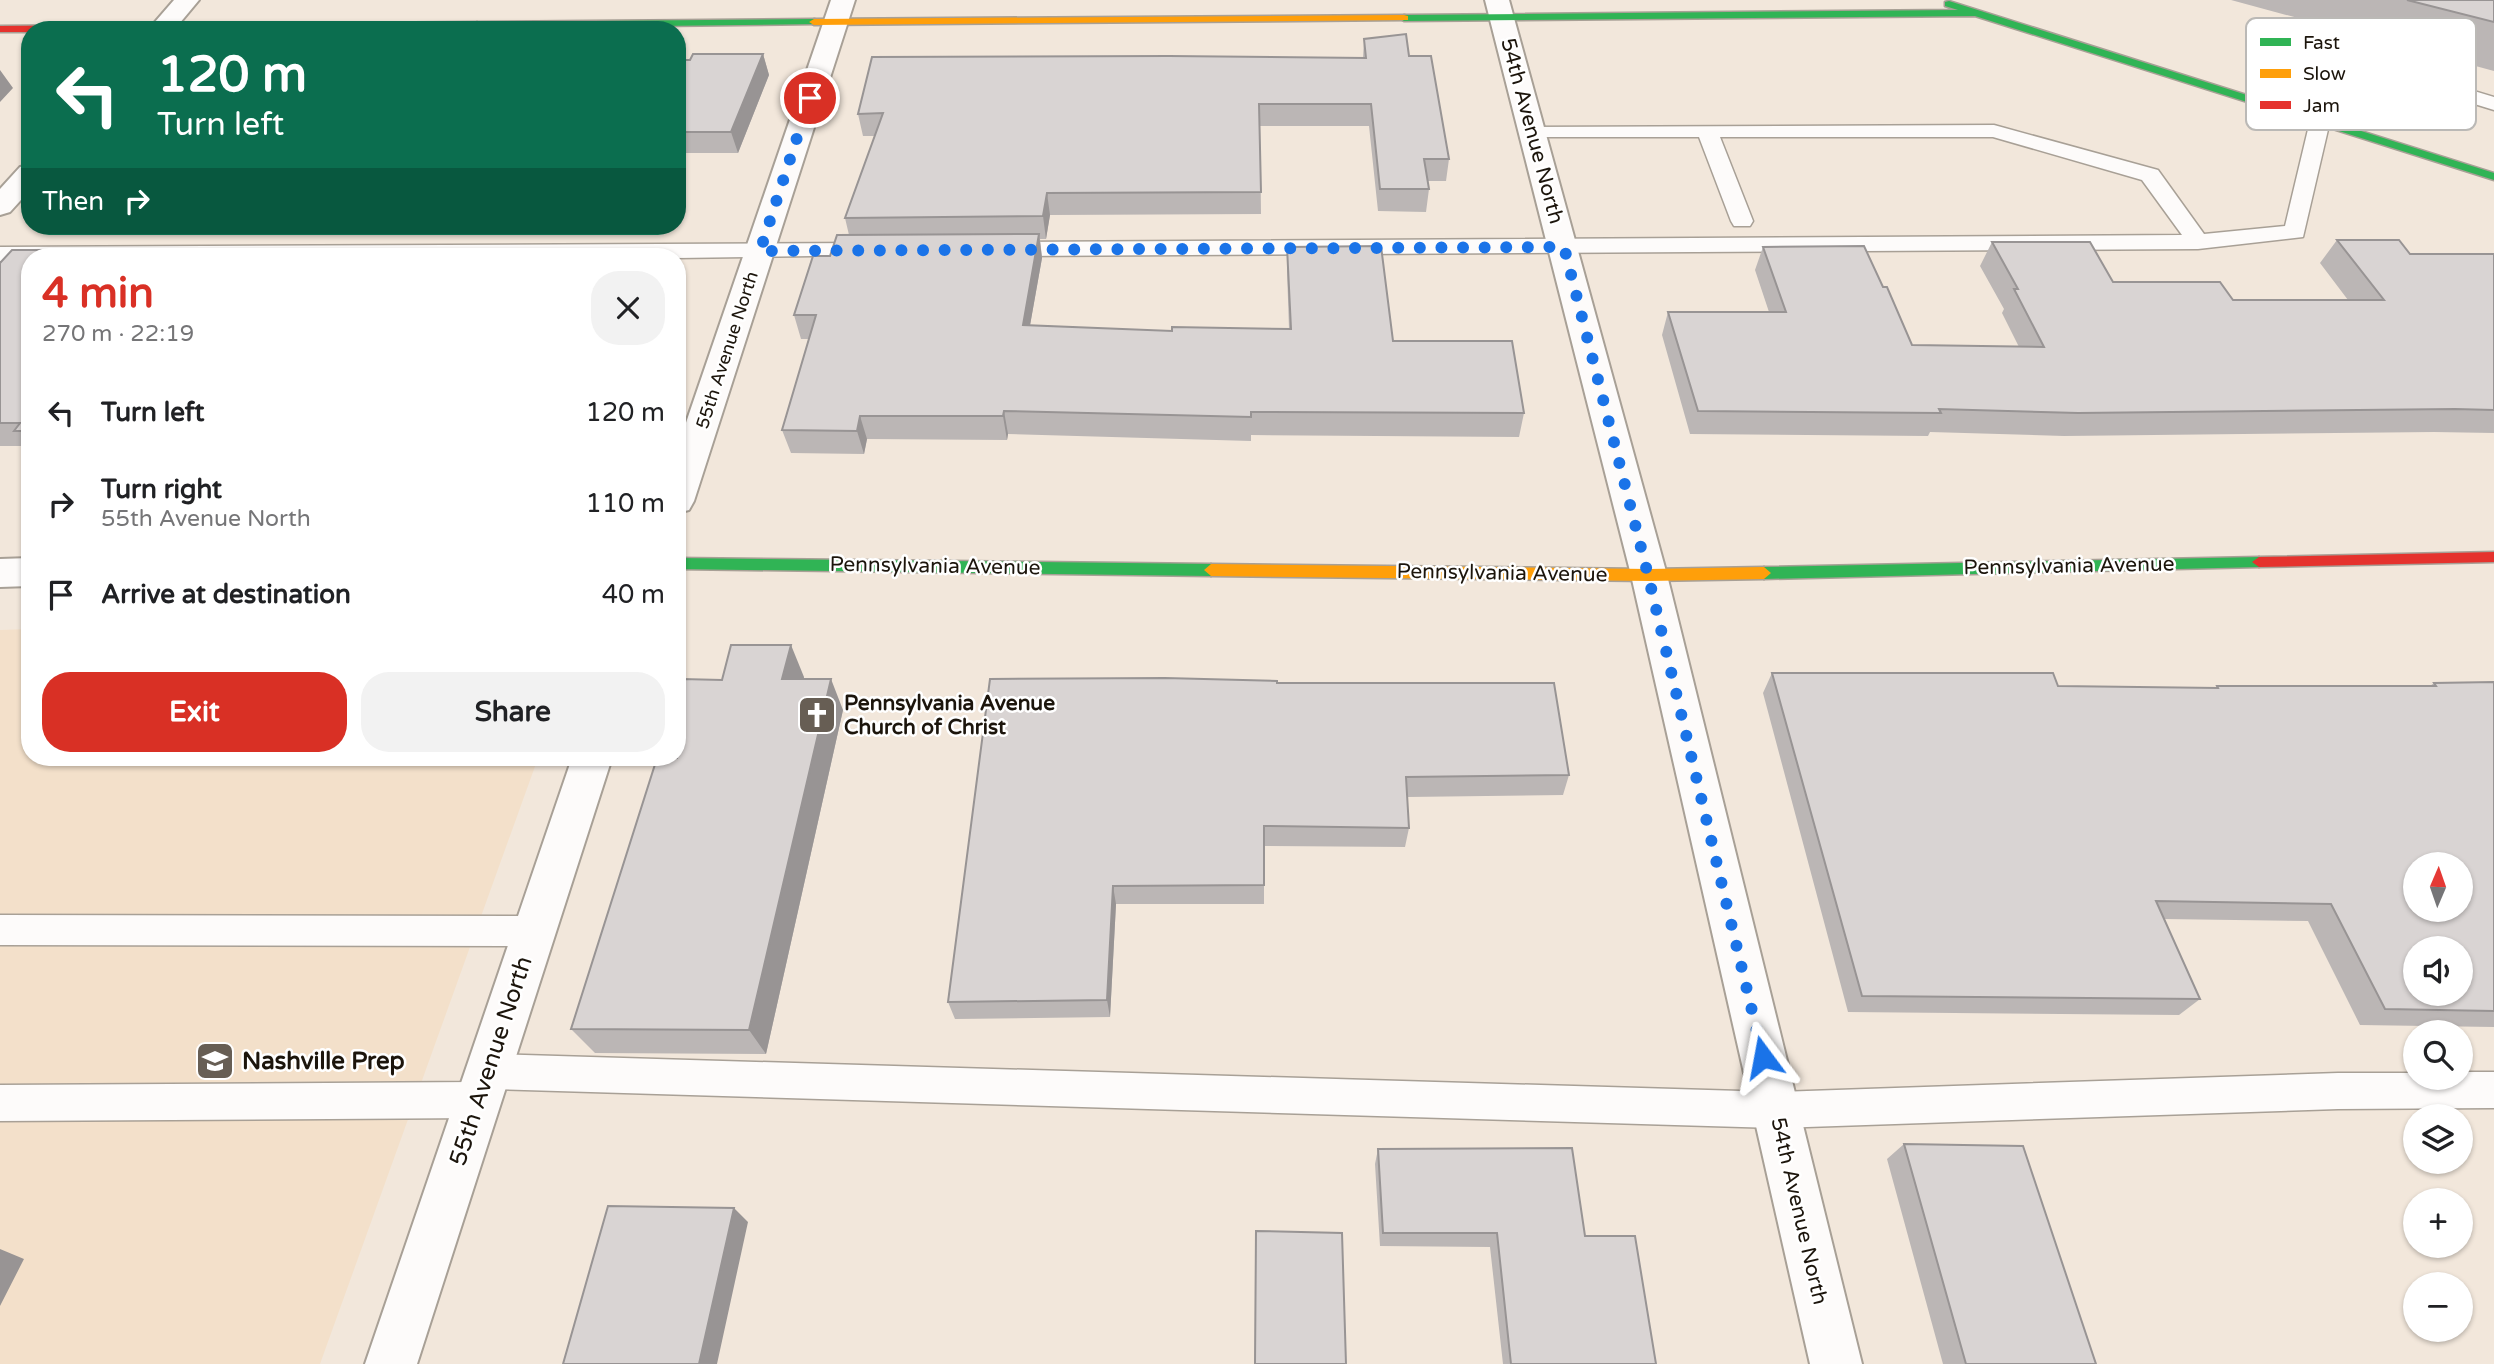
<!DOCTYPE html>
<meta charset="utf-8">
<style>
:root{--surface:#fff;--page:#f2f2f2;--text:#202124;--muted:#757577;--accent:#d93025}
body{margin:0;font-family:"Varela Round",sans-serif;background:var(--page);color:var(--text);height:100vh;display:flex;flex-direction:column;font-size:26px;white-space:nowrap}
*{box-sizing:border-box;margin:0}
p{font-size:23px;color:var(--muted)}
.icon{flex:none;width:38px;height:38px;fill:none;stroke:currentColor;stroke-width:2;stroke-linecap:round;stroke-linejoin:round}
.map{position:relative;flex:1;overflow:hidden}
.side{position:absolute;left:21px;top:248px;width:665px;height:518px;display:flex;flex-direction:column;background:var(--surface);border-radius:28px;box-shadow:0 2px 5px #0004}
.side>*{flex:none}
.banner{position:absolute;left:21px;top:21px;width:665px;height:214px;border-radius:28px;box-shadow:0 2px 5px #0004;background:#0b6e4f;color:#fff;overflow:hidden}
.needle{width:46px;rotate:2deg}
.buttons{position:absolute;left:2403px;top:852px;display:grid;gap:14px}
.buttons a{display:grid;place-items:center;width:70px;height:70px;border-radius:50%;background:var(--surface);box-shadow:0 2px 5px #0004;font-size:35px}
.pin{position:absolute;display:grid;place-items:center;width:60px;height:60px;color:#fff;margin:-30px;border:4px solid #fff;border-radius:50%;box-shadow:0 2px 7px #0007}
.me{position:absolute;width:77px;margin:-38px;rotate:347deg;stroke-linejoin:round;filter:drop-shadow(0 0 5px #0008)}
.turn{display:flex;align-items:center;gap:24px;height:147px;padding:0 21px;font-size:32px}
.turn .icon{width:91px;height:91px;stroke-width:2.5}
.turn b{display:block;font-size:49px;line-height:60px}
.then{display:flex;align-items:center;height:66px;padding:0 21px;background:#0003;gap:14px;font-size:26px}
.round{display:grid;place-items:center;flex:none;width:74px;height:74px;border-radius:28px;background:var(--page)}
.headline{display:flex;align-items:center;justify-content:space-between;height:119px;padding:0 21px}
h1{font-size:42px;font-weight:700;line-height:52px;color:var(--accent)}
.cta{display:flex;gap:14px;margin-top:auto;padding:14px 21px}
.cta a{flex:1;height:80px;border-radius:28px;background:var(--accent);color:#fff;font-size:28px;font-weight:700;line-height:80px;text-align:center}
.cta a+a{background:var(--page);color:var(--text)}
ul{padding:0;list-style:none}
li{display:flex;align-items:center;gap:21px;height:91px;padding:0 21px}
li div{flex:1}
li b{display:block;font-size:26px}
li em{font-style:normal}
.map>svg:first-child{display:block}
</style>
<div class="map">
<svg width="2494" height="1364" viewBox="0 0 2494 1364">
<rect width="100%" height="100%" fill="#f2e7db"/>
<!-- built -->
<path fill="#f3e0ca" d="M30,629V758H538L320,1364H0V630Z"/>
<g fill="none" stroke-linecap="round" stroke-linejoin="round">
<defs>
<path id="lane" d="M2342,51L2494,97V110L2335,61L2332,57Z
M2320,115L2327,117L2330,121L2303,237L2198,249L1001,256L993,254L990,249L993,244L1001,242L2182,235L2142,180L1993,137H1720L1753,221L1750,226H1734L1731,221L1699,137H1525L1522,133L1525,129L1532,127L1994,125L2158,170L2204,234L2285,226L2310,121L2313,117Z
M871,243L879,245L882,250L879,255L677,258L30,257V261H0V247Z
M0,915L534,916L546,920L551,931L546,942L534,946L0,945Z
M488,1054L1775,1092L2338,1073H2415V1078H2460V1072H2494V1108L2338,1109L1775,1128L491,1089L496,1100L491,1113L478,1118L0,1121V1085L475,1082L470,1071L475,1059Z"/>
<path id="street" d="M174,0H199L174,30H148Z
M831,0H855L694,501L689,510L677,513V449Z
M1485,0H1509L1667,575L1862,1364H1810L1631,575Z
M30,165V190L10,212L0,215V189L20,167Z
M30,558V586L0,587V559Z
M572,758H612L417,1364H365Z"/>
<path id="fast" d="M1949,1L2494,173V180L1975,16L1404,21L1399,18L1404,15L1958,10L1945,6V2Z
M814,19L818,20V24L477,28L472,25L477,22Z
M2259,557L2266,562L2259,567L1764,579L1757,573L1764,567Z
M677,558L1211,564L1218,570L1211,576L677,569Z"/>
<path id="slow" d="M1404,15L1408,16V20L814,25L809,22L814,19Z
M1211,564L1649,569L1764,567L1771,573L1764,579L1649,581L1211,576L1204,570Z"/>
<path id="jam" d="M477,22L482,25L481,27L30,30V32H0V26Z
M2494,552V562L2259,567L2252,562L2259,557Z"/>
</defs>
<!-- lane casing -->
<use href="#lane" stroke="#a8a096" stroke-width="3"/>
<!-- street casing -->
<use href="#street" stroke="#a8a096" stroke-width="4"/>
<!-- fast casing -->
<use href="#fast" stroke="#a8a096" stroke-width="3"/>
<!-- slow casing -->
<use href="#slow" stroke="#a8a096" stroke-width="3"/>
<!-- jam casing -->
<use href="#jam" stroke="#a8a096" stroke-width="3"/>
<!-- lane -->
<use href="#lane" fill="#fdfbfa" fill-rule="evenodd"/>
<!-- street -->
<use href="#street" fill="#fdfbfa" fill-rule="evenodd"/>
<!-- fast -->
<use href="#fast" fill="#30b455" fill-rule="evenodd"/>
<!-- slow -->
<use href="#slow" fill="#ff9f0a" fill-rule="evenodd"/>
<!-- jam -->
<use href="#jam" fill="#e5322d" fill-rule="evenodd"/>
</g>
<!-- wall -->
<path fill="#bbb6b5" d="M2231,0H2494V71Z
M1364,39L1409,56L1449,159L1446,181H1427L1429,189L1426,212L1378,211L1369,126H1260L1261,214L1050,215L1046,239H1040L1042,258L1030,325L1172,331L1289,329L1287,270V247L1393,341L1524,413L1519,437L1251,435V441L1008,434L1007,440L867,439L864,454L791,453L782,430L810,339H801L794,315L830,256L849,235L845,218L875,136H863L858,114L1363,58Z
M763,54L769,75L738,153H677V60Z
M2337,240L2410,254H2494V433L2434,432L2064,436L1930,432L1928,436L1690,434L1662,335L1668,312H1769L1755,270L1763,247L1883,287L1912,345L2019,347L2002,313L2004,309L1980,266L1992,242L2113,282L2233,300H2348L2320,263Z
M30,257V448L28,446H0V263Z
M1772,673L2058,686L2215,688L2217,686H2430L2434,683L2494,682V1027L2360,1025L2308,921L2164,919L2200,999L2179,1015L1848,1012L1763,693Z
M804,677V679L843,710L766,1054L595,1053L571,1029L722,680Z
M1277,683L1569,775L1563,795L1407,797L1409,828L1405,847L1264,846V904H1116L1110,1017L955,1019L948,1002Z
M1904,1144L2096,1364H1943L1887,1159Z
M1378,1149L1585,1236L1656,1364H1503L1490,1247L1380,1246L1375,1164Z"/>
<!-- shaded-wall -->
<path fill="#989494" d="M763,54L769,75L738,153L731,132Z
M0,70L13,88L0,102Z
M1047,193L1050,215L1046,239L1043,216Z
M1039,234L1042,258L1026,348L1023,325Z
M1004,411L1008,434L1007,440L1003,416Z
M860,416L867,439L864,454L857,431Z
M791,645L804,677L796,710L782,679Z
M831,679L843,710L766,1054L749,1030Z
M1113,886L1116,904L1110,1017L1107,1000Z
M734,1208L748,1222L717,1364H699Z
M0,1249L24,1259L0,1306Z"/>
<!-- building -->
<path fill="#d9d4d3" stroke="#989494" stroke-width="2" fill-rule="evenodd" d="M2407,0H2494V22Z
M1406,34L1409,56H1431L1449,159H1424L1429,189H1380L1371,104H1259L1261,192L1047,193L1043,216L845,218L883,113L858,114L872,57L1169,56L1366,58L1364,39Z
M693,54H763L731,132H677V60H690Z
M1039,234L1023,325L1172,331V327L1291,329L1287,247L1381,246L1393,341H1512L1524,413L1251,412V417L1004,411L1003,416H860L857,431L782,430L816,315H794L813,256H830L837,235Z
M2337,240H2399L2410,254H2494V410L2455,409L2078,413L1939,409L1941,413L1698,411L1668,312H1786L1763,247L1864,246L1883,287H1887L1912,345L2044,347L2014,289H2018L1992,242H2090L2113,282H2220L2233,300H2384Z
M12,250H86L82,255L204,256L203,257H30V431H14L20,423H0V263Z
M731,645H791L782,679H831L749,1030L571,1029L657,758H677V693L682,679L722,680Z
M1772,673H2053L2058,686L2218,688L2217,686H2436L2434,683L2494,682V1011L2385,1009L2331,904L2156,901L2200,999L1862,996ZM2415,864H2460V910H2415ZM2415,948H2460V994H2415Z
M1165,678L1277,681V683H1554L1569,775L1406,777L1409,828L1264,826V885L1113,886L1107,1000L948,1002L990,679Z
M1904,1144L2023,1146L2096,1364H1966Z
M1572,1148L1585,1236H1635L1656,1364H1511L1497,1233H1383L1378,1149Z
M608,1206L734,1208L699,1364H563Z
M1256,1231L1342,1233L1346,1364H1255Z"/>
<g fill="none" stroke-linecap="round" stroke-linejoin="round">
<!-- route -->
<path stroke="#1a73e8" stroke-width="12" stroke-dasharray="0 21.6" d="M810,98L760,251L1564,247L1648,575L1763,1057"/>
</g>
<!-- icons -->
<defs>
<symbol id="church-square" viewBox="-11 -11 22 22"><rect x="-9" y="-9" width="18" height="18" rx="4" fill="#675e54" stroke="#fff"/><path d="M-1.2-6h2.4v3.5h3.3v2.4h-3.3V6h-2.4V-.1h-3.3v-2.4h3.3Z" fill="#fff"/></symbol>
<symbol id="school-square" viewBox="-11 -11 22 22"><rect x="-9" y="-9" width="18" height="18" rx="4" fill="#675e54" stroke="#fff"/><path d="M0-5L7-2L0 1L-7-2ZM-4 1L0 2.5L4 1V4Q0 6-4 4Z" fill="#fff"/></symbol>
</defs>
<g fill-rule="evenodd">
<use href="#church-square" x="795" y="693" width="44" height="44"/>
<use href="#school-square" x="193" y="1039" width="44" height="44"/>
</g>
<g text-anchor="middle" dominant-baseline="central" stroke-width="5" stroke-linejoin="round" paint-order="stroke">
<!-- far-street labels -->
<g font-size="18" fill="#1c150c" stroke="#fff">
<text transform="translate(727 350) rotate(-72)">55th Avenue North</text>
</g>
<!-- street labels -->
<g font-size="21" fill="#1c150c" stroke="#fff">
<text transform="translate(1532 131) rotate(75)">54th Avenue North</text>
<text transform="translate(935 566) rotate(1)">Pennsylvania Avenue</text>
<text transform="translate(2069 566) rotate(-1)">Pennsylvania Avenue</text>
<text transform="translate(1502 573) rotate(1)">Pennsylvania Avenue</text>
<text transform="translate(1799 1211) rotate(77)">54th Avenue North</text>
</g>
<!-- poi labels -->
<g font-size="21" font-weight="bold" fill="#1c150c" stroke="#fff" text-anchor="start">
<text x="844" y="703">Pennsylvania Avenue<tspan x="844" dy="24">Church of Christ</tspan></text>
</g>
<!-- near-poi labels -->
<g font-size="24" font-weight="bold" fill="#1c150c" stroke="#fff" text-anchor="start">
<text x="242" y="1061">Nashville Prep</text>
</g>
<!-- near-street labels -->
<g font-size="24" fill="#1c150c" stroke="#fff">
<text transform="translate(491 1061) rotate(-72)">55th Avenue North</text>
</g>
</g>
<!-- legend -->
<rect x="2246" y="18" width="230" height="112" rx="10" fill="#fff" stroke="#bbb9b6" stroke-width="2"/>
<rect x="2260" y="38" width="31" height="8" fill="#30b455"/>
<rect x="2260" y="69" width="31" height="9" fill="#ff9f0a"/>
<rect x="2260" y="101" width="31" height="8" fill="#e5322d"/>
<g font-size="19" fill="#1c150c">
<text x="2303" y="49">Fast</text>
<text x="2303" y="80">Slow</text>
<text x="2303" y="112">Jam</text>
</g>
</svg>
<div class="buttons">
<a><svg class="needle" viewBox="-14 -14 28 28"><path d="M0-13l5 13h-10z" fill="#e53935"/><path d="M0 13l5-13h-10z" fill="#757577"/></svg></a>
<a><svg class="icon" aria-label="sound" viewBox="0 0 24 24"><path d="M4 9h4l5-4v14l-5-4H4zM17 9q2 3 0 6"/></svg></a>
<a><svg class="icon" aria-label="search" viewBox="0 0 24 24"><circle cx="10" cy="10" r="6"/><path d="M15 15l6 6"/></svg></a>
<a><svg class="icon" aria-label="layers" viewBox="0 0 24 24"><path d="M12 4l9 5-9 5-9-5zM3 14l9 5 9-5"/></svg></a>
<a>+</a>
<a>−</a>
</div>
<div class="pin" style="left:810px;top:98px;background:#d93025"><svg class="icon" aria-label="arrive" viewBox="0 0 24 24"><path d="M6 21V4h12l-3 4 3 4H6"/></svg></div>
<svg class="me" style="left:1763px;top:1057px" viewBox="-20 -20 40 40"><path d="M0-17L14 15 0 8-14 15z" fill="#1a73e8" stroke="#fff" stroke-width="4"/></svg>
<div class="banner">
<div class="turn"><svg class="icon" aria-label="left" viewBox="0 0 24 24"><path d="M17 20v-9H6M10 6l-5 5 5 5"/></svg><div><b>120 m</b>Turn left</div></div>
<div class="then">Then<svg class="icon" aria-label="right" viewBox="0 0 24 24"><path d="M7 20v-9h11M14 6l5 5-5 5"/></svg></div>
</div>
<section class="side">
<div class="headline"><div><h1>4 min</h1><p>270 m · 22:19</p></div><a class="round"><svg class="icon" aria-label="close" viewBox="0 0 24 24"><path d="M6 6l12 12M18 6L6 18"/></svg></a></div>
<ul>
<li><svg class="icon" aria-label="left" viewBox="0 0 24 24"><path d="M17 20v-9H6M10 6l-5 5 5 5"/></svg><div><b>Turn left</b></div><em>120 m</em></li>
<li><svg class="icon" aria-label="right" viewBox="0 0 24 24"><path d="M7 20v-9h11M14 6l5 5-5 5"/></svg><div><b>Turn right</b><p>55th Avenue North</p></div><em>110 m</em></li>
<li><svg class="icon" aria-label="arrive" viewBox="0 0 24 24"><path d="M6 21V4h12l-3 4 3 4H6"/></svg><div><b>Arrive at destination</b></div><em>40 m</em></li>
</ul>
<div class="cta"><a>Exit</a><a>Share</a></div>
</section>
</div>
